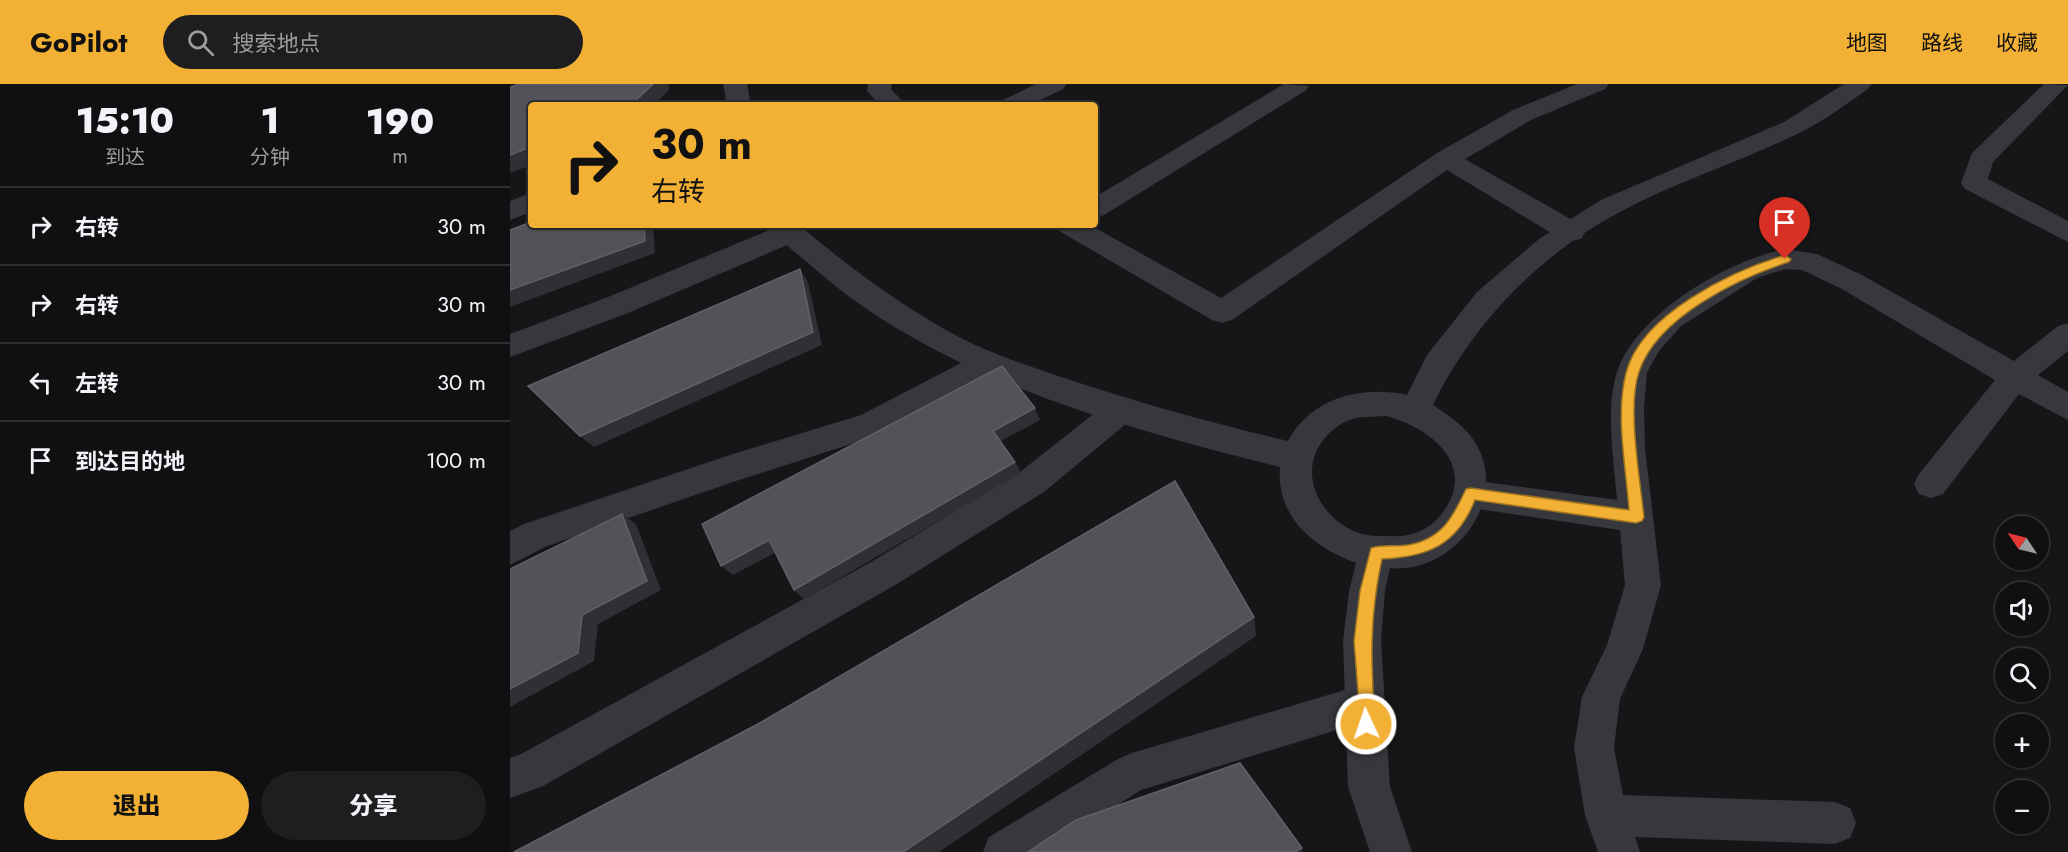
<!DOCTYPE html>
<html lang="zh">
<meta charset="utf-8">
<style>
:root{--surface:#101012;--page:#1e1e20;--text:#f1f3f6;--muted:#9c9d9f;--line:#303032;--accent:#f2b134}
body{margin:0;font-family:Jost,"Noto Sans SC",sans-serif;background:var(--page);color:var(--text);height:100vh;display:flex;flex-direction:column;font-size:22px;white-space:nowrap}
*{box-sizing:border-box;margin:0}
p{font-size:20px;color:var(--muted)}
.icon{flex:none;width:33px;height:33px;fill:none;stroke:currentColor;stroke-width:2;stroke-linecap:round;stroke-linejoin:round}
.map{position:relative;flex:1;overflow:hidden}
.drawer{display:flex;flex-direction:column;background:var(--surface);width:510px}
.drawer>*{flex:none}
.banner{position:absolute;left:18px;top:18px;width:570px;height:126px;border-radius:6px;box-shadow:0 2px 4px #0004,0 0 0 2px var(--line);background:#f2b134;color:#111;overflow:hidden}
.needle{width:39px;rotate:305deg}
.buttons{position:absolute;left:1485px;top:432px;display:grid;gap:12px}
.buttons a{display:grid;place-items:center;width:54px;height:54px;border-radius:50%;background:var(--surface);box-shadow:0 2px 4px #0004,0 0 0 2px var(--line);font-size:30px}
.pin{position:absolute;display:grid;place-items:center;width:51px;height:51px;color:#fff;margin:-62px -26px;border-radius:50% 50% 50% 0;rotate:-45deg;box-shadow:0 0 6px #0007}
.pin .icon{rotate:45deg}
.me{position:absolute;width:66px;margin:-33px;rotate:357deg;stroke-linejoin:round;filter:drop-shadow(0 0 4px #0008)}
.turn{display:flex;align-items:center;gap:21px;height:126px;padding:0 24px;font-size:27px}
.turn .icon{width:78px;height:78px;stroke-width:2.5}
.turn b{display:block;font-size:42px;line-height:51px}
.eta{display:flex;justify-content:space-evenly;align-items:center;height:102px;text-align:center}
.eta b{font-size:36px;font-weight:800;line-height:42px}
.button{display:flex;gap:12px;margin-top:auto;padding:12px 24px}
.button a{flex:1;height:69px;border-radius:36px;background:var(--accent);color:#111;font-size:24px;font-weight:800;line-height:69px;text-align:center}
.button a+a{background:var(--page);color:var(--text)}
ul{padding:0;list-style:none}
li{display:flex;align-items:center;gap:18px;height:78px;padding:0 24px;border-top:2px solid var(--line)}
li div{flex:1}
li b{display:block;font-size:22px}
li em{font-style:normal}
header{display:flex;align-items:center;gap:36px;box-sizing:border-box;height:84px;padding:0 30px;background:var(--accent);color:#111}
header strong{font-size:28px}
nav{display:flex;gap:33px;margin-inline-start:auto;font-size:21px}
.search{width:420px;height:54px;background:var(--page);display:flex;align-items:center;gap:15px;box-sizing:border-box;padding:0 21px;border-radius:33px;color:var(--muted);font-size:22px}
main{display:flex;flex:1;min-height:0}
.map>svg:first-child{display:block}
</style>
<header>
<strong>GoPilot</strong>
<div class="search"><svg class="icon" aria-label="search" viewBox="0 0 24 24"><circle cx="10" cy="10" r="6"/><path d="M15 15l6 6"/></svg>搜索地点</div>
<nav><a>地图</a><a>路线</a><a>收藏</a></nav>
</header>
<main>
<section class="drawer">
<div class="eta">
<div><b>15:10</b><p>到达</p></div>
<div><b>1</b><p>分钟</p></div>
<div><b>190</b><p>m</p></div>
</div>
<ul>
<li><svg class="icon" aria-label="right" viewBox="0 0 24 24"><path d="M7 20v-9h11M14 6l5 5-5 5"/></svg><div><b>右转</b></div><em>30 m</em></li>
<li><svg class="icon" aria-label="right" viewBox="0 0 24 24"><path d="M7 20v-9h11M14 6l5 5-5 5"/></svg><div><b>右转</b></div><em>30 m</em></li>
<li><svg class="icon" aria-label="left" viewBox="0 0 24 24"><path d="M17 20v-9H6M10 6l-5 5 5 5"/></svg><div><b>左转</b></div><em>30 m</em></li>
<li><svg class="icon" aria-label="arrive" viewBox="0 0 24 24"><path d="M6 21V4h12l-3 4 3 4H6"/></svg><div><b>到达目的地</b></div><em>100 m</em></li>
</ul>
<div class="button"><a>退出</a><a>分享</a></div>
</section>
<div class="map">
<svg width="1558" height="768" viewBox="0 0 1558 768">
<rect width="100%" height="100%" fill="#161618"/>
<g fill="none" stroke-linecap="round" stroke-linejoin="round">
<!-- minor -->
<path fill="#37383d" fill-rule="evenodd" d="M358,0H382L381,5L396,21H370L357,7Z
M526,0H557L553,5L520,21H489L493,16Z
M774,0L799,2L795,7L594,131L585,134V113Z
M1067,0H1099L1095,5L1021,36L955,75L1071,141L1075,148L1071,155L1061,157L1051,155L937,86L722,236L712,239L702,236L549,147L546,141H580L711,214L927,69L1003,26Z
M1534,0L1558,1L1483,78L1478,95L1558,137V158L1455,105L1451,99L1462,69Z
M21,109V128L0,136V117Z
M284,141L289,142L293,149L289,156L118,229L0,273V250L98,213L269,142Z
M1275,165L1307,170L1352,191L1504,277L1548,242L1558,239V267L1528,291L1558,308V336L1509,310L1433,410L1421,414L1409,410L1404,400L1409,390L1485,296L1332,205L1292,186L1275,185L1247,194L1171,242L1149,267L1137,288L1134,324L1135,364L1151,501L1133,565L1110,615L1104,664L1113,711L1325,718L1340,724L1346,739L1340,754L1325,760L1125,753L1130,768H1088L1075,731L1064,664L1072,613L1097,561L1115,501L1110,446L961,424L949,420L944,410L949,400L961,396L1107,416C1104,378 1095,324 1107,288C1127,229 1217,177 1275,165Z
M476,266L487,270L491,278L487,286L372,350L223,398L37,462L0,481V447L14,440L223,370L351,331Z
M612,312L623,316L628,325L623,334L534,408L387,500L33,702L0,714V674L11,670L361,478L510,388L601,316Z
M855,600L869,605L874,619L869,633L631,706L533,768H473L479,753L608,675L622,669Z"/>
<!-- tertiary -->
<path fill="#37383d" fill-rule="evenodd" d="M213,0H237L241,21H217Z
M1334,0H1362L1358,5C1336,20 1313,38 1289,49C1231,78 1167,97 1110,128C1030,170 962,240 923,321C943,334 962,347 971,370C993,426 939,490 880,484L875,507L871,557L880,703L902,768H860L838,703L833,557L839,507L846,479C803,463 766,433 770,383C611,343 429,294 305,185C290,171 269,158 259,141H289C339,183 391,222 449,253C481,270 517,281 551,293C626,318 701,339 778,357C801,314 851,301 897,311L917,271L967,208L1029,155L1091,116L1274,38ZM876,332C922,344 970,383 930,432C917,448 896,454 876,452C868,452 858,452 849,449C811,436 786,390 814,355C821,347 830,339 840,336C851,332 864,333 876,332Z"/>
</g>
<!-- shaded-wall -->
<path fill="#2f3033" d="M143,0H159V6L144,21H121Z
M21,63V81L0,89V71Z
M134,141H143L145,169L0,223V206Z
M290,185L298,198L312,261L84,363L70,352Z
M525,324L530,336L489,358L483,347Z
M505,378L511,389L294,515L284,506Z
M112,430L126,440L151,506L88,540L84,577L0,623V605L72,531Z
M259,456L270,466L223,491L211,482Z
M744,533L746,552L429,768H393Z
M792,764V768H785Z"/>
<!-- building -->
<path fill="#525359" stroke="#5f6168" stroke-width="1.5" d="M10,0H143L121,21H21V63L0,71V3Z
M21,138V141H134L135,157L0,206V146Z
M290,185L303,248L70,352L18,302Z
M492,282L525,324L483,347L505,378L284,506L259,456L211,482L192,440Z
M665,397L744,533L393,768H4L248,640Z
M112,430L137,497L72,531L68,569L0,605V485Z
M730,679L792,764L785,768H518L566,736Z"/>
<!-- route -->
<path fill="#f2b134" stroke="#9d7322" stroke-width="1.5" d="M1275,171L1281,175L1279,178C1229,194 1147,233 1129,288C1117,322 1130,395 1134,433L1132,437L1126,439L965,416C947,461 918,473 872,475C859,534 861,580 865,640L862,646L856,648L851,646L844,557L850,507L861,464C873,460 886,463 898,461C932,455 943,433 956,405L961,404L1119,426C1116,383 1105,332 1116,289C1131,230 1222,187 1275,171Z"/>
</svg>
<div class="buttons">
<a><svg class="needle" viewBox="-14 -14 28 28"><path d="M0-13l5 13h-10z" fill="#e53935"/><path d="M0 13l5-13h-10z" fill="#9c9d9f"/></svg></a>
<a><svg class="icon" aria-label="sound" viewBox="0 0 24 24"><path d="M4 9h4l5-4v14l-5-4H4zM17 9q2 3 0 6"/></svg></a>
<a><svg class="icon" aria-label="search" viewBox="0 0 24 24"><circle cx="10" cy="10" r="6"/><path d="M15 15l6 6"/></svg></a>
<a>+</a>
<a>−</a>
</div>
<div class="pin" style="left:1275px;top:175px;background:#d93025"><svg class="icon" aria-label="arrive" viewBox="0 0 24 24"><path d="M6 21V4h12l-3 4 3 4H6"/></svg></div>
<svg class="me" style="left:856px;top:640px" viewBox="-20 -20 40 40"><circle r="17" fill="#f2b134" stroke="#fff" stroke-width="3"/><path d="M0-11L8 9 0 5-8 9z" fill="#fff"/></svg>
<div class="banner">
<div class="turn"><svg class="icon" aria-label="right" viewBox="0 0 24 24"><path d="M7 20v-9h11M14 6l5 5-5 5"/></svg><div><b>30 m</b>右转</div></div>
</div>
</div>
</main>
